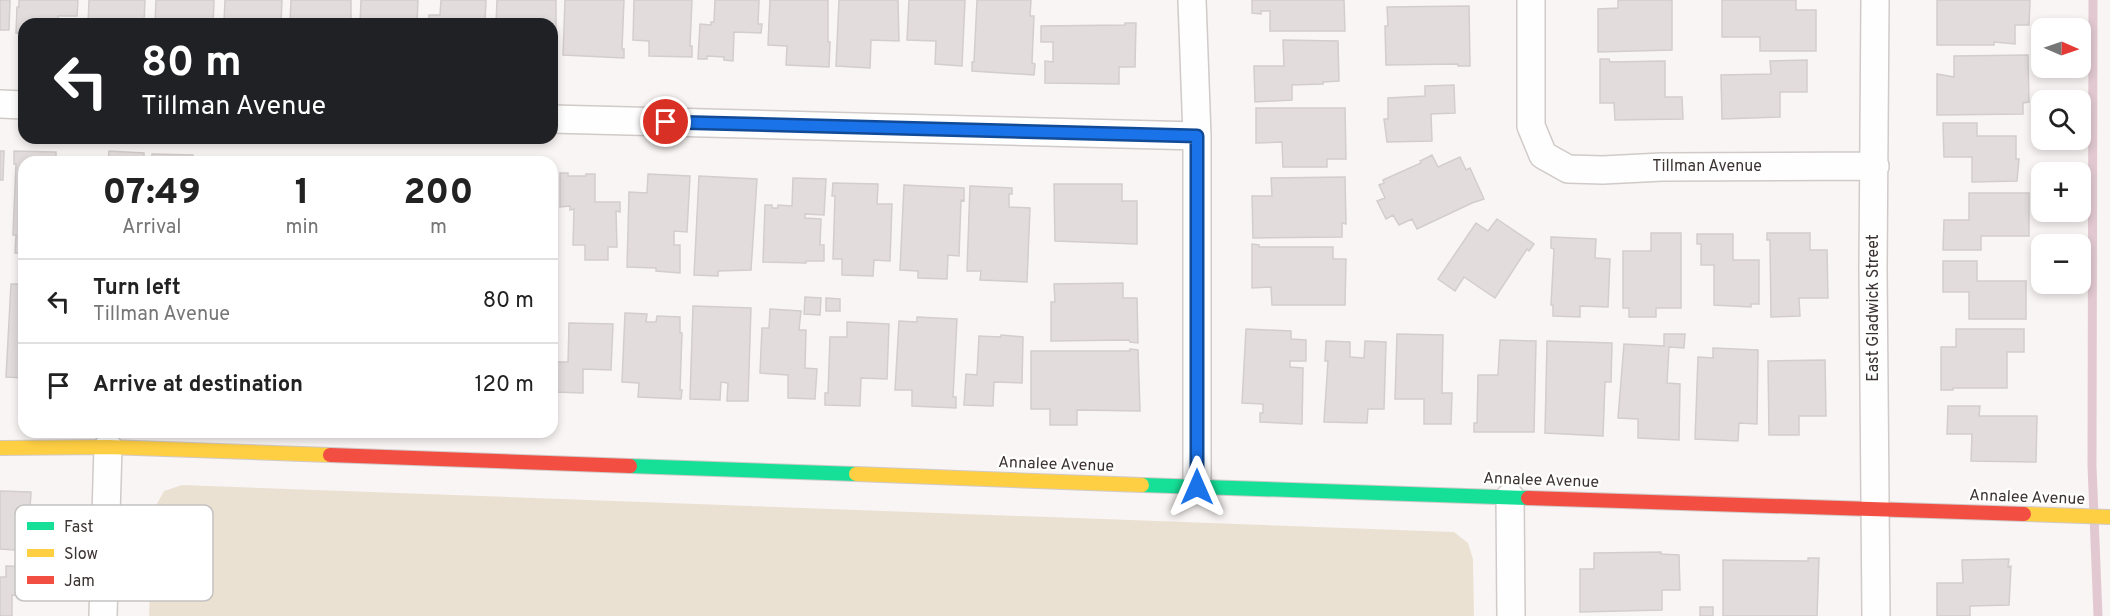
<!DOCTYPE html>
<meta charset="utf-8">
<style>
:root{--surface:#fff;--page:#f2f2f2;--text:#222;--muted:#767676;--line:#e0e0e0}
body{margin:0;font-family:Overpass,sans-serif;background:var(--page);color:var(--text);height:100vh;display:flex;flex-direction:column;font-size:22px;white-space:nowrap}
*{box-sizing:border-box;margin:0}
p{font-size:20px;color:var(--muted)}
.icon{flex:none;width:33px;height:33px;fill:none;stroke:currentColor;stroke-width:2;stroke-linecap:round;stroke-linejoin:round}
.map{position:relative;flex:1;overflow:hidden}
.details{position:absolute;left:18px;top:156px;width:540px;height:282px;display:flex;flex-direction:column;background:var(--surface);border-radius:18px;box-shadow:0 3px 9px #0003}
.details>*{flex:none}
.banner{position:absolute;left:18px;top:18px;width:540px;height:126px;border-radius:18px;box-shadow:0 3px 9px #0003;background:#202124;color:#fff;overflow:hidden}
.needle{width:39px;rotate:92deg}
.buttons{position:absolute;left:2031px;top:18px;display:grid;gap:12px}
.buttons a{display:grid;place-items:center;width:60px;height:60px;border-radius:12px;background:var(--surface);box-shadow:0 3px 9px #0003;font-size:30px}
.pin{position:absolute;display:grid;place-items:center;width:51px;height:51px;color:#fff;margin:-26px;border:3px solid #fff;border-radius:50%;box-shadow:0 2px 6px #0007}
.me{position:absolute;width:66px;margin:-33px;rotate:0deg;stroke-linejoin:round;filter:drop-shadow(0 0 4px #0008)}
.turn{display:flex;align-items:center;gap:21px;height:126px;padding:0 24px;font-size:27px}
.turn .icon{width:78px;height:78px;stroke-width:2.5}
.turn b{display:block;font-size:42px;line-height:51px}
.eta{display:flex;justify-content:space-evenly;align-items:center;height:102px;text-align:center}
.eta b{font-size:36px;font-weight:800;line-height:42px}
ul{padding:0;list-style:none}
li{display:flex;align-items:center;gap:18px;height:84px;padding:0 24px;border-top:2px solid var(--line)}
li div{flex:1}
li b{display:block;font-size:22px}
li em{font-style:normal}
.map>svg:first-child{display:block}
</style>
<div class="map">
<svg width="2110" height="616" viewBox="0 0 2110 616">
<rect width="100%" height="100%" fill="#faf5f5"/>
<!-- green -->
<path fill="#ebe1d3" d="M182,485L1454,532L1468,543L1473,559L1474,616H149L153,511L164,491Z"/>
<g fill="none" stroke-linecap="round" stroke-linejoin="round">
<!-- stream -->
<path stroke="#e2c9d1" stroke-width="9" d="M2093,0L2092,466L2098,616"/>
</g>
<!-- building -->
<path fill="#e3dcdc" stroke="#d3cdcd" stroke-width="1.5" d="M0,0H10L9,30H0Z
M19,0H78L77,16H58V24H24V34L16,33L17,7H19Z
M89,0H145L144,24H88Z
M156,0H214L213,24H155Z
M225,0H282L281,24H240V22H224Z
M291,0H351V24H290Z
M361,0H418L417,24H360Z
M441,0H486L485,23L429,24V15H440Z
M497,0H556V56H552V24H496Z
M565,0H624L622,49H624V58L563,55Z
M634,0H692L690,46H692V57L649,56V41L633,40Z
M715,0H759L758,24H762L761,33L734,32L733,61L724,60V57L707,56V59H698L700,24L711,25V22H714Z
M770,0H828V42H830L829,67L786,65L787,46L768,45Z
M839,0H898L899,41L871,40L870,68L836,66Z
M909,0H965L962,66L935,64L936,41L907,40Z
M977,0H1031L1030,16H1034L1032,63L1035,64L1034,75L972,71V62H974Z
M1252,0H1344L1345,31H1270V11H1261V14L1252,13Z
M1618,0H1672V50L1598,52V9L1618,8Z
M1722,0H1796V10H1816V51H1760V37H1722Z
M1937,0H2030L2029,25H2015V44L1994,42V45H1937Z
M1469,6L1470,66H1458V64L1386,65L1385,26H1388L1387,7Z
M1125,23H1136L1135,67H1119V84L1045,83V61L1053,62V42H1041V26L1125,25Z
M1283,40L1338,41L1339,81L1323,82V84L1292,85V100L1255,102L1254,66H1284Z
M2028,55L2029,102L2023,103V114L1937,115V74L1954,77V56Z
M1600,59H1609L1610,62L1665,61V97H1682L1683,119L1615,120L1614,103H1600Z
M1807,60V92H1780V117L1722,119L1721,75L1771,74L1770,61Z
M1454,85L1455,113L1431,114L1432,141L1387,142L1384,119H1388V98L1425,96V86Z
M1256,108H1345L1346,159H1327V167H1283L1282,142L1256,143Z
M1943,123H1977V136H2016V159H2019L2017,181L1972,182V157H1944Z
M0,151H4L3,180H0Z
M14,151L56,152V162H24V253H15L16,235H13L16,164H14Z
M109,151L144,153V162H108Z
M152,154L193,155L192,162H152Z
M1432,155L1438,167L1460,157L1466,170L1470,168L1484,199L1472,203L1417,229L1412,219L1399,225L1393,215L1386,219L1377,201L1385,198L1379,185L1384,183L1383,180L1421,163L1420,161Z
M238,159L281,161V162H221V160L238,161Z
M560,173H568V176H586V174H595V202H620V212L616,211L617,247H608V260H585V245H573L574,209L570,210V206L560,207Z
M648,174L690,176L687,232L674,231V245H680V273L656,271V268L627,267L629,192L647,193Z
M699,176L757,179L751,270L718,271V276L694,275Z
M1345,177L1346,224L1342,223V237L1253,238L1252,196H1272L1271,178Z
M793,178L826,179L824,215L805,214V218L821,219L820,245H824V261H806V263L763,262L765,205H772V208H778V205L792,206Z
M833,183L878,184L877,204H892L890,261L874,260L873,276L842,275V259H833L835,196H832Z
M1054,184H1122V201H1137V244L1055,241Z
M904,185L964,188V201L961,200L959,256L948,255L947,279L918,278V271L900,270Z
M970,186L1012,188V194H1009V207L1030,208L1027,282L980,280L981,271H967Z
M1969,193H2029V236H1981V250H1943L1944,220H1969Z
M1497,219L1534,244L1529,251L1527,249L1495,298L1464,277L1455,291L1438,279L1476,223L1488,231Z
M1651,233H1681V308H1656V317H1629V308H1623V251H1651Z
M1767,233H1810V250H1827L1828,298H1799L1800,316L1771,317L1770,240H1767Z
M1697,234H1733V260H1759V304H1751V307L1714,305V265H1701V244H1697Z
M1551,237L1596,239L1595,258L1610,259L1608,307L1580,306V317L1553,316V305H1551L1554,249L1551,248Z
M1252,244L1259,245V247H1333V259H1346L1345,305H1272L1271,287L1252,288Z
M1943,261H1977V281H2026V319H1969V292H1943Z
M21,267H24V378L6,377L11,284H20Z
M1123,283V298H1137L1138,343L1130,342L1129,340L1051,341V302H1055L1054,284Z
M805,297L821,298L820,315L804,314Z
M826,298L840,299V311H826Z
M693,306L751,308L748,401H727L728,383L721,382L720,400L690,399Z
M770,309L801,311L799,330H806L805,368L817,369L815,399L788,398V375L760,373L762,328H769Z
M625,313L647,314L646,322H656L657,316L680,317V333H682L680,390H682L681,399L638,397L639,383L622,382Z
M917,317L957,319L953,397H956V408L912,406V390H895L899,321L917,322Z
M847,322L889,324L887,379L861,378L860,406L825,405V393H828L830,337H847Z
M569,323L613,324L611,370L583,369V393L555,392L556,362H568Z
M1246,329L1291,331V339L1306,340V361H1290V367L1303,368L1302,424L1260,422V413H1263V404L1242,403Z
M1956,329H2024V352H2007V388H1953V390H1941V347H1956Z
M1397,334L1443,335L1442,393H1452L1451,424H1424V399H1395Z
M1664,334H1685L1684,348L1669,347L1667,383L1680,384L1679,440L1638,438V419L1618,418L1624,344L1664,346Z
M1001,335L1023,337L1022,383L994,382L993,406L964,405L966,374L977,375L979,336L1001,337Z
M1500,340L1536,341L1534,432H1474V423H1477L1478,375H1498Z
M1326,341L1350,342V357L1364,358L1365,341L1386,342L1384,409H1368L1367,423L1324,422L1328,361H1325Z
M1547,341L1612,343L1611,382H1605L1603,436L1545,433Z
M1713,348L1758,350L1757,424L1739,423L1738,441L1695,439L1698,357L1713,358Z
M1130,349L1138,350L1140,411L1077,410V425H1050V409H1031V351H1130Z
M1825,360L1826,416H1799V435H1769L1768,361Z
M1948,406H1980L1979,416H2037L2036,462L1971,461L1972,434H1947Z
M0,491L31,492L30,508L44,509L42,552L0,549Z
M1661,552V554L1679,555L1680,590H1662V610L1580,612V569H1594V553Z
M1808,558H1819L1817,616H1723V560L1808,561Z
M2009,559L2008,567L2011,566L2009,605L1970,606V616H1937V583H1963L1962,560Z
M6,566L36,567L35,596L12,595V616H0V577H6Z
M1700,607H1713V616H1700Z"/>
<g fill="none" stroke-linecap="round" stroke-linejoin="round">
<defs>
<path id="street" d="M1192,0L1197,136V487
M1531,0V126L1543,155L1568,169L1603,170L1662,167L1875,166
M1875,0L1873,269L1876,616
M0,104L24,105
M552,119L1197,136
M1510,497L1511,616
M103,616L108,447"/>
<path id="fast" d="M630,466L856,474
M1142,485L1528,498"/>
<path id="slow" d="M0,448L108,447L330,455
M856,474L1142,485
M2024,514L2110,517"/>
<path id="jam" d="M330,455L630,466
M1528,498L2024,514"/>
</defs>
<!-- street casing -->
<use href="#street" stroke="#d0cac8" stroke-width="30"/>
<!-- fast casing -->
<use href="#fast" stroke="#d0cac8" stroke-width="16"/>
<!-- slow casing -->
<use href="#slow" stroke="#d0cac8" stroke-width="16"/>
<!-- jam casing -->
<use href="#jam" stroke="#d0cac8" stroke-width="16"/>
<!-- street -->
<use href="#street" stroke="#fefefe" stroke-width="27"/>
<!-- fast -->
<use href="#fast" stroke="#16e098" stroke-width="14"/>
<!-- slow -->
<use href="#slow" stroke="#ffcf43" stroke-width="14"/>
<!-- jam -->
<use href="#jam" stroke="#f24e42" stroke-width="14"/>
</g>
<g fill="none" stroke-linecap="round" stroke-linejoin="round">
<defs>
<path id="route" d="M666,122L1197,136V487"/>
</defs>
<!-- route casing -->
<use href="#route" stroke="#114b97" stroke-width="15"/>
<!-- route -->
<use href="#route" stroke="#1a73e8" stroke-width="10"/>
</g>
<g text-anchor="middle" dominant-baseline="central" stroke-width="4.5" stroke-linejoin="round" paint-order="stroke">
<!-- street labels -->
<g font-size="16" fill="#3b3331" stroke="#fff">
<text x="1707" y="167">Tillman Avenue</text>
<text transform="translate(1874 308) rotate(-90)">East Gladwick Street</text>
<text transform="translate(1056 465) rotate(2)">Annalee Avenue</text>
<text transform="translate(1541 481) rotate(2)">Annalee Avenue</text>
<text transform="translate(2027 498) rotate(2)">Annalee Avenue</text>
</g>
</g>
<!-- legend -->
<rect x="15" y="505" width="198" height="96" rx="9" fill="#fff" stroke="#c4c2c1" stroke-width="1.5"/>
<rect x="27" y="522" width="27" height="8" fill="#16e098"/>
<rect x="27" y="549" width="27" height="8" fill="#ffcf43"/>
<rect x="27" y="576" width="27" height="8" fill="#f24e42"/>
<g font-size="16" fill="#3b3331">
<text x="64" y="532">Fast</text>
<text x="64" y="559">Slow</text>
<text x="64" y="586">Jam</text>
</g>
</svg>
<div class="buttons">
<a><svg class="needle" viewBox="-14 -14 28 28"><path d="M0-13l5 13h-10z" fill="#e53935"/><path d="M0 13l5-13h-10z" fill="#767676"/></svg></a>
<a><svg class="icon" aria-label="search" viewBox="0 0 24 24"><circle cx="10" cy="10" r="6"/><path d="M15 15l6 6"/></svg></a>
<a>+</a>
<a>−</a>
</div>
<div class="pin" style="left:666px;top:122px;background:#d93025"><svg class="icon" aria-label="arrive" viewBox="0 0 24 24"><path d="M6 21V4h12l-3 4 3 4H6"/></svg></div>
<svg class="me" style="left:1197px;top:487px" viewBox="-20 -20 40 40"><path d="M0-17L14 15 0 8-14 15z" fill="#1a73e8" stroke="#fff" stroke-width="4"/></svg>
<div class="banner">
<div class="turn"><svg class="icon" aria-label="left" viewBox="0 0 24 24"><path d="M17 20v-9H6M10 6l-5 5 5 5"/></svg><div><b>80 m</b>Tillman Avenue</div></div>
</div>
<section class="details">
<div class="eta">
<div><b>07:49</b><p>Arrival</p></div>
<div><b>1</b><p>min</p></div>
<div><b>200</b><p>m</p></div>
</div>
<ul>
<li><svg class="icon" aria-label="left" viewBox="0 0 24 24"><path d="M17 20v-9H6M10 6l-5 5 5 5"/></svg><div><b>Turn left</b><p>Tillman Avenue</p></div><em>80 m</em></li>
<li><svg class="icon" aria-label="arrive" viewBox="0 0 24 24"><path d="M6 21V4h12l-3 4 3 4H6"/></svg><div><b>Arrive at destination</b></div><em>120 m</em></li>
</ul>
</section>
</div>
